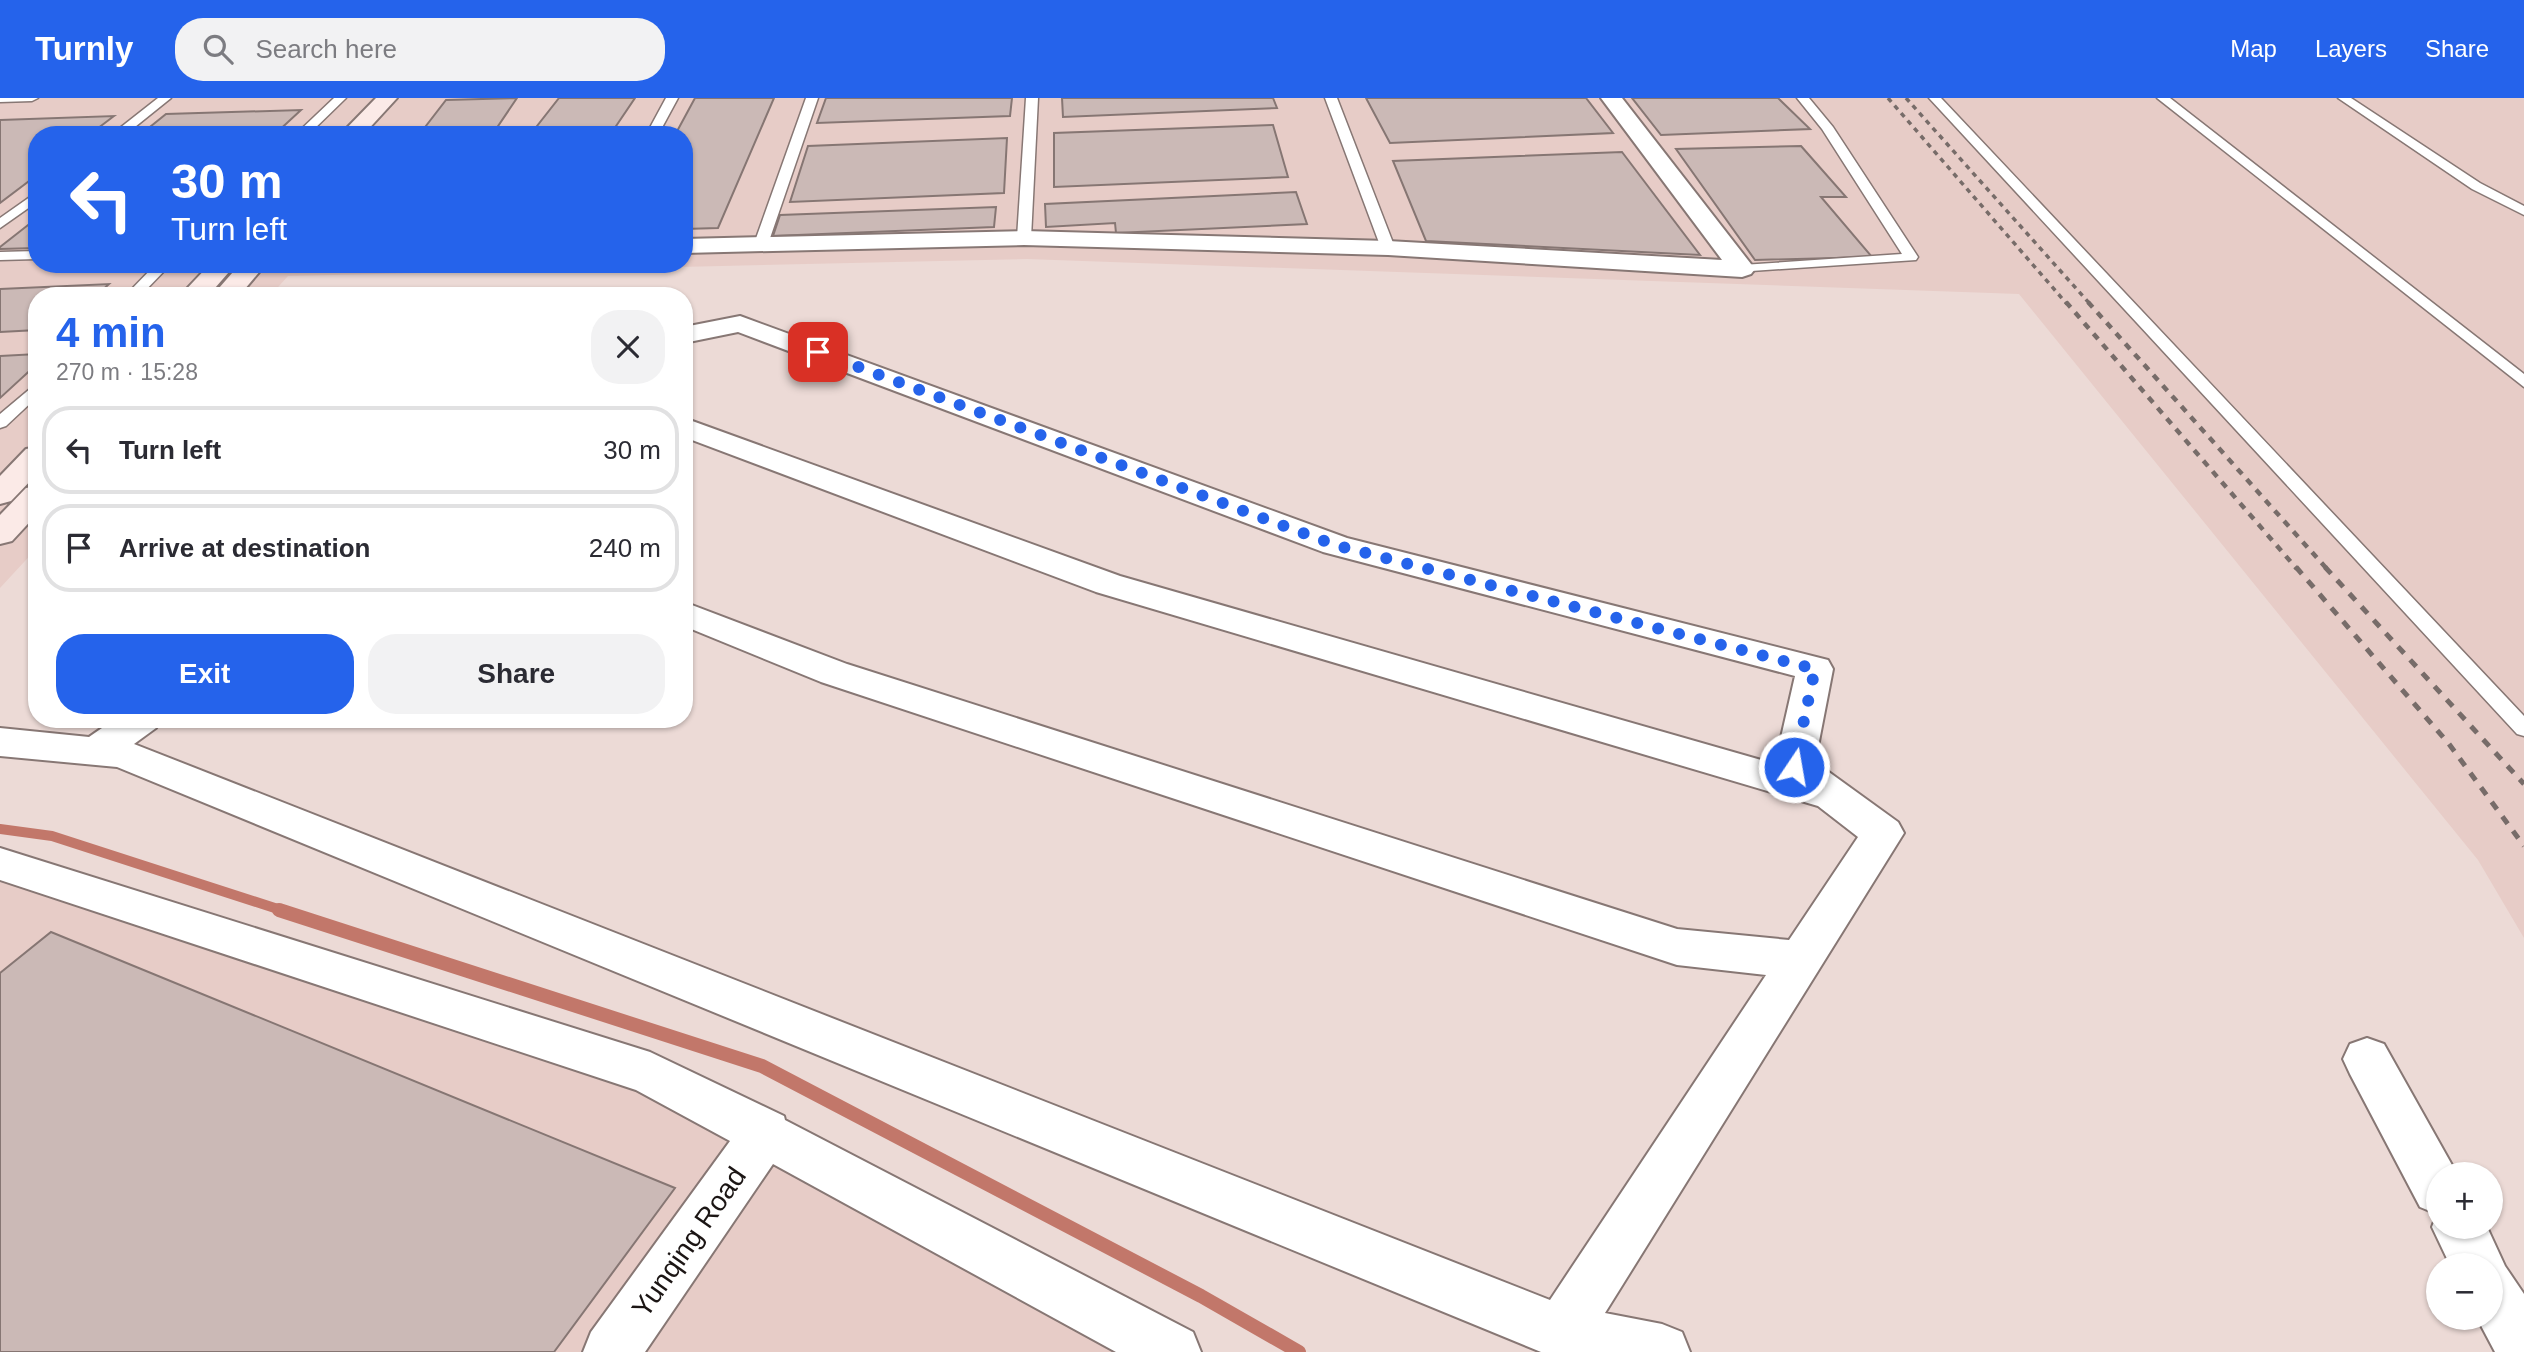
<!DOCTYPE html>
<meta charset="utf-8">
<style>
:root{--surface:#fff;--page:#f2f2f3;--text:#2b2b33;--muted:#7c7c81;--line:#e1e1e2;--accent:#2563eb}
body{margin:0;font-family:Helvetica,sans-serif;background:var(--page);color:var(--text);height:100vh;display:flex;flex-direction:column;font-size:26px;white-space:nowrap}
*{box-sizing:border-box;margin:0}
p{font-size:23px;color:var(--muted)}
.icon{flex:none;width:38px;height:38px;fill:none;stroke:currentColor;stroke-width:2;stroke-linecap:round;stroke-linejoin:round}
.map{position:relative;flex:1;overflow:hidden}
.side{position:absolute;left:28px;top:189px;width:665px;height:441px;display:flex;flex-direction:column;background:var(--surface);border-radius:28px;box-shadow:0 2px 5px #0004}
.side>*{flex:none}
.hud{position:absolute;left:28px;top:28px;width:665px;height:147px;border-radius:28px;box-shadow:0 2px 5px #0004;background:#2563eb;color:#fff;overflow:hidden}
.buttons{position:absolute;left:2426px;top:1064px;display:grid;gap:14px}
.buttons a{display:grid;place-items:center;width:77px;height:77px;border-radius:50%;background:var(--surface);box-shadow:0 2px 5px #0004;font-size:35px}
.pin{position:absolute;display:grid;place-items:center;width:60px;height:60px;color:#fff;margin:-30px;border-radius:14px;box-shadow:0 4px 10px #0006}
.me{position:absolute;width:77px;margin:-38px;rotate:12deg;stroke-linejoin:round;filter:drop-shadow(0 0 5px #0008)}
.turn{display:flex;align-items:center;gap:24px;height:147px;padding:0 28px;font-size:32px}
.turn .icon{width:91px;height:91px;stroke-width:2.5}
.turn b{display:block;font-size:49px;line-height:60px}
.round{display:grid;place-items:center;flex:none;width:74px;height:74px;border-radius:28px;background:var(--page)}
.head{display:flex;align-items:center;justify-content:space-between;height:119px;padding:0 28px}
h1{font-size:42px;font-weight:700;line-height:52px;color:var(--accent)}
.cta{display:flex;gap:14px;margin-top:auto;padding:14px 28px}
.cta a{flex:1;height:80px;border-radius:28px;background:var(--accent);color:#fff;font-size:28px;font-weight:700;line-height:80px;text-align:center}
.cta a+a{background:var(--page);color:var(--text)}
ul{padding:0;list-style:none}
li{display:flex;align-items:center;gap:21px;height:88px;margin:0 14px 10px;padding:0 14px;border:4px solid var(--line);border-radius:28px}
li div{flex:1}
li b{display:block;font-size:26px}
li em{font-style:normal}
header{display:flex;align-items:center;gap:42px;box-sizing:border-box;height:98px;padding:0 35px;background:var(--accent);color:#fff}
header strong{font-size:33px}
nav{display:flex;gap:38px;margin-inline-start:auto;font-size:24px}
.search{width:490px;height:63px;background:var(--page);display:flex;align-items:center;gap:18px;box-sizing:border-box;padding:0 24px;border-radius:28px;color:var(--muted);font-size:26px}
.map>svg:first-child{display:block}
</style>
<header>
<strong>Turnly</strong>
<div class="search"><svg class="icon" aria-label="search" viewBox="0 0 24 24"><circle cx="10" cy="10" r="6"/><path d="M15 15l6 6"/></svg>Search here</div>
<nav><a>Map</a><a>Layers</a><a>Share</a></nav>
</header>
<div class="map">
<svg width="2524" height="1254" viewBox="0 0 2524 1254">
<rect width="100%" height="100%" fill="#ecdad6"/>
<!-- built -->
<path fill="#e7ccc7" fill-rule="evenodd" d="M0,0H2524V840L2478,762L2019,196L1027,161L288,178L270,198H37V450L0,490ZM37,37H684V166H37Z
M0,766L650,975L1173,1254H0Z"/>
<g fill="none" stroke-linecap="round" stroke-linejoin="round">
<!-- stream-far1 -->
<path stroke="#c2776a" stroke-width="10" d="M0,731L52,738L284,813"/>
<!-- stream -->
<path stroke="#c2776a" stroke-width="14" d="M279,812L762,968L1201,1198L1299,1254"/>
</g>
<!-- building -->
<path fill="#cbb9b6" stroke="#867673" stroke-width="2" d="M517,0L492,37H419L446,2Z
M559,0H635L610,37H530Z
M695,0H774L718,130L684,131V37H675Z
M826,0H1012L1010,18L817,25Z
M1062,0H1273L1277,10L1063,19Z
M1366,0H1586L1613,35L1390,45Z
M1632,0H1778L1810,31L1661,37Z
M301,12L274,37H140L166,16Z
M114,18L89,37H37V77L0,105V22Z
M1273,27L1288,79L1054,89V35Z
M1007,40L1004,95L790,104L808,48Z
M1801,48L1846,99H1821L1872,159L1755,162L1676,51Z
M1622,54L1700,157L1426,143L1393,63Z
M1296,94L1307,126L1116,135L1115,125L1046,129L1045,106Z
M996,109L994,129L773,138L780,117Z
M37,120V150L0,151V149Z
M109,186L96,198H37V232L0,234V191Z
M37,256V266L0,300V258Z
M51,834L675,1090L554,1254H0V875Z"/>
<g fill="none" stroke-linecap="round" stroke-linejoin="round">
<defs>
<path id="lane" d="M0,0H38L32,3L0,4Z
M158,0H171L125,37H111Z
M334,0H346L308,37H295Z
M666,0H678L658,37H646Z
M806,0H818L768,146L756,149L754,146Z
M1026,0H1038L1031,140L1024,144L1017,140Z
M1325,0H1337L1395,150L1393,153L1381,150Z
M1797,0H1809L1833,29L1918,159L1916,162L1737,174L1735,171L1742,167L1902,156L1822,31Z
M1929,0H1941L2524,618V638L2517,636Z
M2157,0H2170L2524,276V289Z
M2338,0H2351L2480,85L2524,108V117L2472,91Z
M37,94V104L0,130V120Z
M37,153V161L0,162V154Z
M156,166H171L140,198H125Z
M37,285V299L6,328L0,330V316Z"/>
<path id="street" d="M1601,0H1622L1751,166L1755,171L1751,176L1742,179L1388,157L1024,147L684,155V141L1024,133L1388,143L1722,162Z
M740,218L1347,440L1828,562L1833,571L1815,664L1898,724L1904,735L1605,1215L1662,1226L1682,1234L1690,1254H1541L117,669L0,658V630L89,639L115,621H161L156,630L134,646L1550,1202L1766,877L1677,867L821,584L684,528V504L847,566L1677,831L1789,842L1858,739L1818,708L1096,494L684,339V320L1120,478L1775,666L1795,578L1323,454L738,234L684,245V229Z
M0,750L650,954L784,1018L785,1022L1193,1234L1201,1254H1116L773,1066L645,1254H583L591,1234L730,1043L636,992L0,782Z
M2367,940L2384,946L2457,1076H2438V1129H2487L2505,1168L2524,1196V1254H2495L2477,1220H2490V1167H2450L2432,1129L2437,1116L2420,1109L2350,976L2343,961L2350,946Z"/>
<path id="secondary" d="M376,0H397L363,37H340Z
M210,166H236L208,198H180Z
M240,166H266L239,198H212Z
M37,349V376L11,403L0,406V378L26,351Z
M37,388V416L12,443L0,446V417L26,390Z"/>
</defs>
<!-- lane casing -->
<use href="#lane" stroke="#877774" stroke-width="3"/>
<!-- street casing -->
<use href="#street" stroke="#877774" stroke-width="4"/>
<!-- secondary casing -->
<use href="#secondary" stroke="#877774" stroke-width="4"/>
<!-- lane -->
<use href="#lane" fill="#fff" fill-rule="evenodd"/>
<!-- street -->
<use href="#street" fill="#fff" fill-rule="evenodd"/>
<!-- secondary -->
<use href="#secondary" fill="#fbeae7" fill-rule="evenodd"/>
<!-- rail-far2 -->
<path stroke="#776c69" stroke-width="3.5" stroke-dasharray="5 5" stroke-linecap="butt" d="M1888,0L2067,206
M1906,0L2090,206"/>
<!-- rail-far1 -->
<path stroke="#776c69" stroke-width="4.5" stroke-dasharray="7 7" stroke-linecap="butt" d="M2066,204L2297,471
M2088,204L2327,471"/>
<!-- rail -->
<path stroke="#776c69" stroke-width="5" stroke-dasharray="9 9" stroke-linecap="butt" d="M2296,469L2449,646L2524,748
M2325,469L2524,686"/>
</g>
<g fill="none" stroke-linecap="round" stroke-linejoin="round">
<!-- route -->
<path stroke="#2563eb" stroke-width="12" stroke-dasharray="0 21.6" d="M818,254L1335,447L1815,571L1794,669"/>
</g>
<g text-anchor="middle" dominant-baseline="central" stroke-width="5" stroke-linejoin="round" paint-order="stroke">
<!-- near-street labels -->
<g font-size="28" fill="#1b1514" stroke="#fff">
<text transform="translate(689 1144) rotate(-55)">Yunqing Road</text>
</g>
</g>
</svg>
<div class="buttons">
<a>+</a>
<a>−</a>
</div>
<div class="pin" style="left:818px;top:254px;background:#d93025"><svg class="icon" aria-label="arrive" viewBox="0 0 24 24"><path d="M6 21V4h12l-3 4 3 4H6"/></svg></div>
<svg class="me" style="left:1794px;top:669px" viewBox="-20 -20 40 40"><circle r="17" fill="#2563eb" stroke="#fff" stroke-width="3"/><path d="M0-11L8 9 0 5-8 9z" fill="#fff"/></svg>
<div class="hud">
<div class="turn"><svg class="icon" aria-label="left" viewBox="0 0 24 24"><path d="M17 20v-9H6M10 6l-5 5 5 5"/></svg><div><b>30 m</b>Turn left</div></div>
</div>
<section class="side">
<div class="head"><div><h1>4 min</h1><p>270 m · 15:28</p></div><a class="round"><svg class="icon" aria-label="close" viewBox="0 0 24 24"><path d="M6 6l12 12M18 6L6 18"/></svg></a></div>
<ul>
<li><svg class="icon" aria-label="left" viewBox="0 0 24 24"><path d="M17 20v-9H6M10 6l-5 5 5 5"/></svg><div><b>Turn left</b></div><em>30 m</em></li>
<li><svg class="icon" aria-label="arrive" viewBox="0 0 24 24"><path d="M6 21V4h12l-3 4 3 4H6"/></svg><div><b>Arrive at destination</b></div><em>240 m</em></li>
</ul>
<div class="cta"><a>Exit</a><a>Share</a></div>
</section>
</div>
